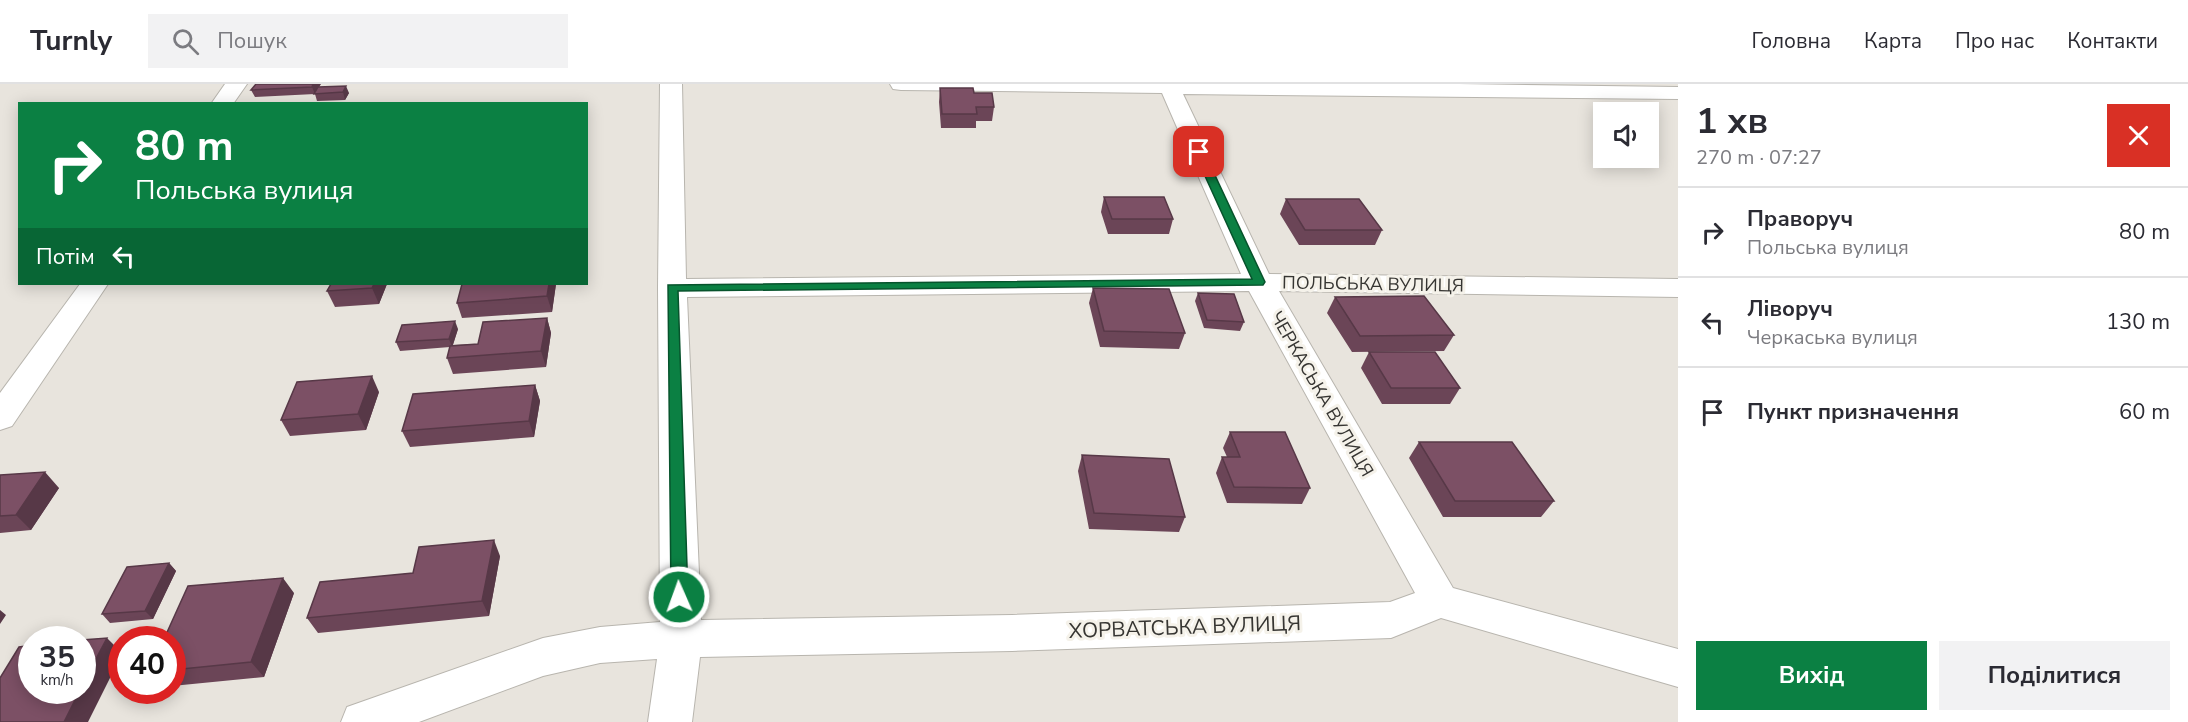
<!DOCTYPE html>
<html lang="uk">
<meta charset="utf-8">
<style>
:root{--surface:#fff;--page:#f2f2f3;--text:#2b2b33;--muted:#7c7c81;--line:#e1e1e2;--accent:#0b8043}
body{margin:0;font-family:"Nunito Sans",sans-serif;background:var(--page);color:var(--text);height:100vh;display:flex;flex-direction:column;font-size:22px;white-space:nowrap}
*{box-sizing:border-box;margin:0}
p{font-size:20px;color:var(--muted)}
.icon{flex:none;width:33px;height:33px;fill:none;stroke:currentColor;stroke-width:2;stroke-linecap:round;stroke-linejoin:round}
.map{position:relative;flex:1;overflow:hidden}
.sheet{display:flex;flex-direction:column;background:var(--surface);width:510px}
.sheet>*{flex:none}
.hud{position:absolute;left:18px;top:18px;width:570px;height:183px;border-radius:0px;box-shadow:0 3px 15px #0003;background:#0b8043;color:#fff;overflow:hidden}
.buttons{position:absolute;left:1593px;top:18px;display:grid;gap:12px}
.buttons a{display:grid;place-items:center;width:66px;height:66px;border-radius:0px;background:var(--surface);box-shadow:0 3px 15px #0003;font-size:30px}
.speed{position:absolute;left:18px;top:542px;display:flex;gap:12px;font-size:30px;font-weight:700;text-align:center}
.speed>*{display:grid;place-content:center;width:78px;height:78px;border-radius:50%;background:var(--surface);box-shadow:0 3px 15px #0003;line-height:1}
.speed small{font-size:15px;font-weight:400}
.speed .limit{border:9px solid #d22;background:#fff;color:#111}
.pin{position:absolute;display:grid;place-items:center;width:51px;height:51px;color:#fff;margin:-26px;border-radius:12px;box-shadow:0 3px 9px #0006}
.me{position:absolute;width:66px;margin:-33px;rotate:358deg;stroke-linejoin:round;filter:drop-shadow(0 0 4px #0008)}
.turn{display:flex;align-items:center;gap:21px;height:126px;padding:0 18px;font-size:27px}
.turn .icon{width:78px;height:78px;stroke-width:2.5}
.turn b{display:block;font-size:42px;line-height:51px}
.then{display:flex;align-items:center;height:57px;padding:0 18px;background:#0003;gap:12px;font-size:22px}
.round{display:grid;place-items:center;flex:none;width:63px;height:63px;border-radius:0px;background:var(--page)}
.overview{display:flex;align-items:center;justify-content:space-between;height:102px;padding:0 18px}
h1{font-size:36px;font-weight:700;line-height:45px}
.action{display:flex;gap:12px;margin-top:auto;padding:12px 18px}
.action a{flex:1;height:69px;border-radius:0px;background:var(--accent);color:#fff;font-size:24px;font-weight:700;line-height:69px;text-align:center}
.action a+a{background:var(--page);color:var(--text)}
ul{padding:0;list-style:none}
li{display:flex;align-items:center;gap:18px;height:90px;padding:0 18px;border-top:2px solid var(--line)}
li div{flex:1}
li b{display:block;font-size:22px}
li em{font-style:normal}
header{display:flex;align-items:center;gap:36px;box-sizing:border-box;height:84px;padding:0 30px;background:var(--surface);border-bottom:2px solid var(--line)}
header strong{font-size:28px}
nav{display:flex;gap:33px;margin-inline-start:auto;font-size:21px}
.search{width:420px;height:54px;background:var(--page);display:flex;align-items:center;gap:15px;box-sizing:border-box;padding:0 21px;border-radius:0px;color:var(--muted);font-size:22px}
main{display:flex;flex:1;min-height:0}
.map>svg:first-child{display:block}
</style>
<header>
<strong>Turnly</strong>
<div class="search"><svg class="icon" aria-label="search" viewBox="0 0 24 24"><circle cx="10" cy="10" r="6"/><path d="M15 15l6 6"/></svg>Пошук</div>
<nav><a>Головна</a><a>Карта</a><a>Про нас</a><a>Контакти</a></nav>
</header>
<main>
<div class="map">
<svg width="1678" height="638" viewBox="0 0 1678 638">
<rect width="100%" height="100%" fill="#e8e4dd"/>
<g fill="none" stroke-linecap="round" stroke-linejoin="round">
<defs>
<path id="minor" d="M225,0H247L233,20H211Z
M660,0H682L686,195L1241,190L1162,9L901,6L893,5L890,0H1459L1678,3V15L1183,10L1269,190L1678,195V213L1279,207L1453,504L1678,565V603L1441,534L1391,554L1012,567L700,573L692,638H648L657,575L600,579L543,592L419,638H341L347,623L543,554L600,543L660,538L658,204ZM1249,207L1415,509L1390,518L1012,531L701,536L687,213Z
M80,200H108L12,342L0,346V309Z"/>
</defs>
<!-- minor casing -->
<use href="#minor" stroke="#b8b5ae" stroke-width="2"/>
<!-- minor -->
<use href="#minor" fill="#fff" fill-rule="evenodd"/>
</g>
<!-- wall -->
<path fill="#6b4557" d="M256,0L319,3L349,9L345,16L317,17L315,10L255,13L251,6Z
M940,4L974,9L994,23L992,37H976V44H941L939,18Z
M1104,113L1173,135L1169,150H1108L1101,128Z
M1286,115L1382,146L1375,161H1299L1280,130Z
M331,200H387L379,220L335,223L327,207Z
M462,200H556L552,228L462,234L457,219Z
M1093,204L1185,249L1179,265L1100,263L1089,219Z
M1198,209L1244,238L1240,247L1204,244L1195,217Z
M1335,213L1454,251L1444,267L1352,268L1327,229Z
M547,234L551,249L546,283L453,290L447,274L450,263L400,267L396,258L458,245L453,261L478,260Z
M1369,268L1460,304L1450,320H1382L1361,284Z
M535,301L540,317L534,353L410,363L402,347Z
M379,308L366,346L290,352L281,336Z
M1230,348L1310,404L1302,420L1227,419L1216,389L1222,373H1227L1223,364Z
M1419,358L1554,417L1541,433H1443L1409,374Z
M1082,371L1185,433L1179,448L1089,445L1078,387Z
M0,391L59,404L31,446L0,449Z
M500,472L489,532L318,549L307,534L413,489Z
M169,479L176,487L153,535L110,539L102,530Z
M294,509L264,593L172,602V555Z"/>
<!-- shaded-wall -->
<path fill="#573847" d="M313,0H321L315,10L312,3Z
M346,2L349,9L345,16L343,8Z
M374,200H387L379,220L372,204Z
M549,200H556L552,228L547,212Z
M547,234L551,249L546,283L541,267Z
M455,237L458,245L452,263L449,255Z
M372,292L379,308L366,346L358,330Z
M535,301L540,317L534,353L529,337Z
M45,388L59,404L31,446L16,431Z
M494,456L500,472L489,532L482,517Z
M169,479L176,487L153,535L145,527Z
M283,494L294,509L264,593L251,578Z
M0,526L6,531L0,540Z
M107,554L122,569V570L88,638H64L80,606H82V601Z"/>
<!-- building -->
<path fill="#7c5065" stroke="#573847" stroke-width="1.5" d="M256,0H313L312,3L251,6Z
M346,2L343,8L314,10L318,3Z
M940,4H973L974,9H992L994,23H976L977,30H942Z
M1104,113H1164L1173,135H1112Z
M1286,115H1359L1382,146H1305Z
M331,200H374L372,204L327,207Z
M462,200H549L547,212L457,219Z
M1093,204L1169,205L1185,249L1104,247Z
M1198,209L1234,210L1244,238L1207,236Z
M1424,212L1454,251L1360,252L1335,213Z
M547,234L541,267L447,274L450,262L478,260L483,238Z
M455,237L449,255L396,258L402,241Z
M1369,268H1435L1460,304H1391Z
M372,292L358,330L281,336L297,298Z
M535,301L529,337L402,347L413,310Z
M1230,348H1285L1310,404L1234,403L1222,373H1240Z
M1419,358H1512L1554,417H1455Z
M1082,371L1169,375L1185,433L1094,429Z
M45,388L16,431L0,432V391Z
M494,456L482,517L307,534L320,498L413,489L419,463Z
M169,479L145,527L102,530L127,483Z
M283,494L251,578L172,586V555H164L188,502Z
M107,554L82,601V556Z
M32,561V606H80L64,638H0V594L19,563Z"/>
<!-- route -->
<path fill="#0b8043" stroke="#07532c" stroke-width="1.5" d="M1196,66L1204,68L1265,198L1263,201L678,207L688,513L685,518L679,520L673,518L671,513L668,201L1252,195L1194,68Z"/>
<g text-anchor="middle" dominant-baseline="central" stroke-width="6" stroke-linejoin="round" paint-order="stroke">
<!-- street labels -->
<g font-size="18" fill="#363532" stroke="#f5f2ea">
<text transform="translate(1373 200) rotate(1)">ПОЛЬСЬКА ВУЛИЦЯ</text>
<text transform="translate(1322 310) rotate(60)">ЧЕРКАСЬКА ВУЛИЦЯ</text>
</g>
<!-- near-street labels -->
<g font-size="21" fill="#363532" stroke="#f5f2ea">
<text transform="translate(1185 543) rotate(-2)">ХОРВАТСЬКА ВУЛИЦЯ</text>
</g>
</g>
</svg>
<div class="buttons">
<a><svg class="icon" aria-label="sound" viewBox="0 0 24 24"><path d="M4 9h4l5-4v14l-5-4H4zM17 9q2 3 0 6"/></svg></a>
</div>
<div class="speed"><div>35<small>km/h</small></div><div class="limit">40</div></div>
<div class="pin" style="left:1199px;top:68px;background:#d93025"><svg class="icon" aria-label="arrive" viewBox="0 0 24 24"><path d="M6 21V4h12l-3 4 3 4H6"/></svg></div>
<svg class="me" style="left:679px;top:513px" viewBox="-20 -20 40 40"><circle r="17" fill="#0b8043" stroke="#fff" stroke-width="3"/><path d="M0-11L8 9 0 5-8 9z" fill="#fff"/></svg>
<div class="hud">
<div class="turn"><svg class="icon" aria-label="right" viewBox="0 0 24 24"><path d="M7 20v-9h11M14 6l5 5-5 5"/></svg><div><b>80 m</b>Польська вулиця</div></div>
<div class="then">Потім<svg class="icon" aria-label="left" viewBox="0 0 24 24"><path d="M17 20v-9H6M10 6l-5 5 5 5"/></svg></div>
</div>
</div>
<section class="sheet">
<div class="overview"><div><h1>1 хв</h1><p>270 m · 07:27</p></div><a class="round" style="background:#d93025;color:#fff"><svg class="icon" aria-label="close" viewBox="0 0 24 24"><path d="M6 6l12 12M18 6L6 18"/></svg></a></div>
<ul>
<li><svg class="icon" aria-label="right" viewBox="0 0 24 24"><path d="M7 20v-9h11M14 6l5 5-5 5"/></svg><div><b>Праворуч</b><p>Польська вулиця</p></div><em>80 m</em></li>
<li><svg class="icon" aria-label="left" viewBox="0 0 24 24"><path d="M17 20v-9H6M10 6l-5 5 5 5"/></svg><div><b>Ліворуч</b><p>Черкаська вулиця</p></div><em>130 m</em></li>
<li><svg class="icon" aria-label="arrive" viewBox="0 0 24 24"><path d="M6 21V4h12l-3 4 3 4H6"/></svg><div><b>Пункт призначення</b></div><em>60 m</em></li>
</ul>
<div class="action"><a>Вихід</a><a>Поділитися</a></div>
</section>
</main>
